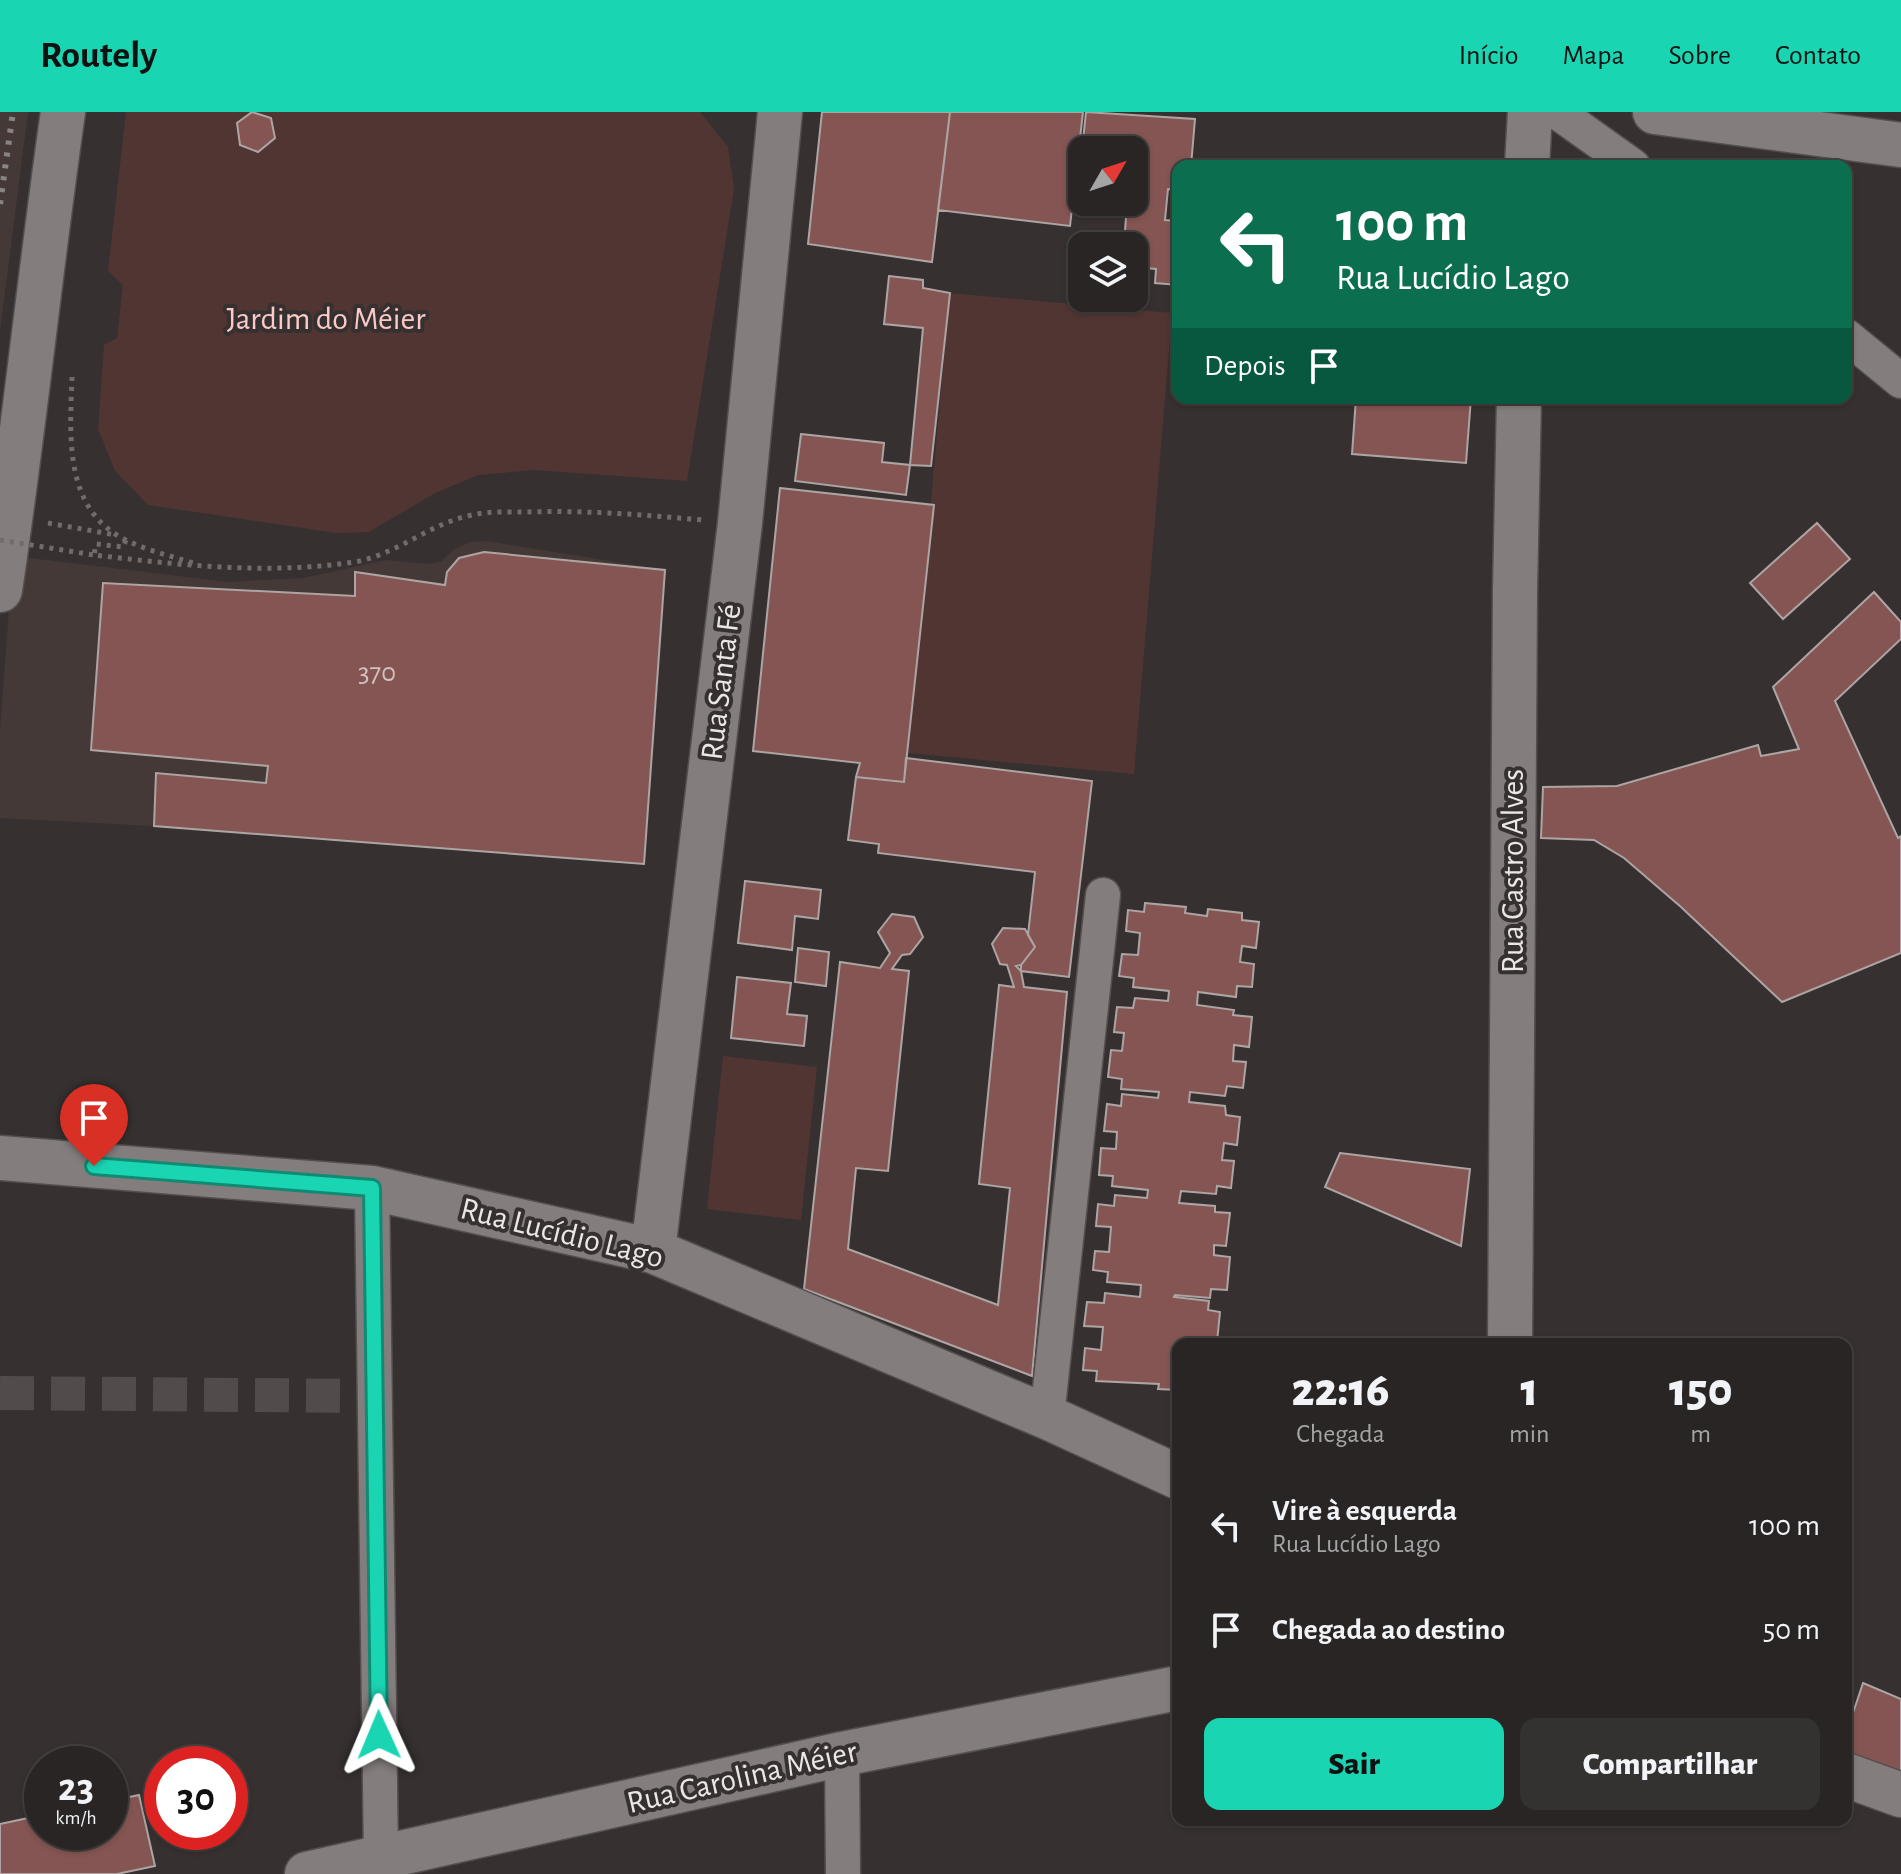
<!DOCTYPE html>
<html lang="pt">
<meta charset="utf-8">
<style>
:root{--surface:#282524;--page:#343131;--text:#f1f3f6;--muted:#a5a5a6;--line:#444241;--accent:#1ad5b2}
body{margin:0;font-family:"Alegreya Sans",sans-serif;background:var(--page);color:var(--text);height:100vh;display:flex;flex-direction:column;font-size:30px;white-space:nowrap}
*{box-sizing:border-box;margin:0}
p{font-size:26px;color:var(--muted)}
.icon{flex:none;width:44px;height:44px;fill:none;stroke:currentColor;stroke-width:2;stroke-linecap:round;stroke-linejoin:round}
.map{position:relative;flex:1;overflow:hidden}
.details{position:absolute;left:1172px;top:1226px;width:680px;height:488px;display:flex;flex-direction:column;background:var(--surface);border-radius:16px;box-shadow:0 2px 6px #0004,0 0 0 2px var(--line)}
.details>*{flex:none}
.top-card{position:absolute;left:1172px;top:48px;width:680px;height:244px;border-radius:16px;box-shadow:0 2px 6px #0004,0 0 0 2px var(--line);background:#0b6e4f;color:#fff;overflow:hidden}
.needle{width:52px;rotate:51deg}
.fabs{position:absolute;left:1068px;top:24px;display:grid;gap:16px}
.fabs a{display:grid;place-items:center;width:80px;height:80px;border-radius:16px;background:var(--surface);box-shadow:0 2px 6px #0004,0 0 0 2px var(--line);font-size:40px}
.speed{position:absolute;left:24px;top:1634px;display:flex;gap:16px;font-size:40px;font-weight:700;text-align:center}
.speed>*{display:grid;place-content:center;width:104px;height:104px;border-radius:50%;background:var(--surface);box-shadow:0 2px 6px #0004,0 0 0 2px var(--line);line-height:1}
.speed small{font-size:20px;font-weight:400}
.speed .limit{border:12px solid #d22;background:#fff;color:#111}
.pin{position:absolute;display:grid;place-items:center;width:68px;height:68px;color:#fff;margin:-82px -34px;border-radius:50% 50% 50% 0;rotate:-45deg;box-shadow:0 0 8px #0007}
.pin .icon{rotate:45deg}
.me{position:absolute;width:88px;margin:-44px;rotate:359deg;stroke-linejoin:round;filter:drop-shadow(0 0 6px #0008)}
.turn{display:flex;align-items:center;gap:28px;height:168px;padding:0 32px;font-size:36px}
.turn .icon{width:104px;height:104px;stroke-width:2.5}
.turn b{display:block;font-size:56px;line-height:68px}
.then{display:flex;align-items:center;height:76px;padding:0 32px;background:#0003;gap:16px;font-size:30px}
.eta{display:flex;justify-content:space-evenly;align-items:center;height:136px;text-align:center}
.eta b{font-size:48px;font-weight:800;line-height:56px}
.primary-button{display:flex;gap:16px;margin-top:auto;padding:16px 32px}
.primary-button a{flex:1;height:92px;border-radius:16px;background:var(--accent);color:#111;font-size:32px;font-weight:800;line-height:92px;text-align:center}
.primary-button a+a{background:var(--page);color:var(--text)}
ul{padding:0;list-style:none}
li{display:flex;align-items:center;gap:24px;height:104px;padding:0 32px}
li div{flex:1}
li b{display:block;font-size:30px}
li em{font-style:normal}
header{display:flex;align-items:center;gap:48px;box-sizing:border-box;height:112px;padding:0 40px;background:var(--accent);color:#111}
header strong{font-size:38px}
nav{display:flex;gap:44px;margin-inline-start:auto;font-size:28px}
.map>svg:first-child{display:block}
</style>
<header>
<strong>Routely</strong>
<nav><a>Início</a><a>Mapa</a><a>Sobre</a><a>Contato</a></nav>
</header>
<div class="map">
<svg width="1901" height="1762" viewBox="0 0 1901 1762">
<rect width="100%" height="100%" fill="#363130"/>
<!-- built -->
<path fill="#453937" d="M0,0H28L0,219Z
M487,429L665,458L644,752L154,714L0,706V619L13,444L228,470L303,466L386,448L428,452L442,449L453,438L470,430Z"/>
<!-- green -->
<path fill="#503533" d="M126,0H700L728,35L734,77L687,369L534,358L478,363L435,381L369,420L336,421L148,393L115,359L98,317L104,233L117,226L123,173L108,159Z
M950,181L1172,201L1134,662L908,641Z
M723,944L817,955L801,1108L707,1097Z"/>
<!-- building -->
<path fill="#845552" stroke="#aca5a4" stroke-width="2" d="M252,0L271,6L275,26L258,40L240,33L237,11Z
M822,0H950L932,150L808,132Z
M950,0H1083L1070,114L938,98Z
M1086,0L1195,7L1191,54H1178V78L1168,77L1165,108L1178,109V173L1155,171L1156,157L1134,155V134H1124L1127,90H1134V38H1082Z
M889,164L923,168V176L950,181L931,354L910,353L923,216L884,212Z
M1356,286H1471L1466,351L1352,342Z
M801,322L884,331L882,350L910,353L906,383L795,369Z
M780,376L934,393L904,670L856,665L860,651L753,639Z
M1817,411L1850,447L1783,507L1750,471Z
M484,440L665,458L644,752L154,714L156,661L266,671L268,654L91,638L103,471L355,484V460L445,473L447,460L459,446Z
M1874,480L1901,510V527L1835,589L1898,726L1901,724V841L1782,890L1681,795L1624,746L1594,728L1541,726L1543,675L1617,674L1758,633L1761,644L1799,637L1773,575Z
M906,646L1092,669L1069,865L1021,859V853L1035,835L1028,823L1035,760L878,741L879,732L848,728L856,665L904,670Z
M745,769L821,778L818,807L795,804L792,838L738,831Z
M1145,791L1186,795L1185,801L1207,804L1208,797L1242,801V808L1259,810L1256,836L1242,834L1240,850L1254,852L1252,875L1237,874L1236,885L1198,880L1197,893L1234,898L1233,903L1252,905L1249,935L1234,933L1233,949L1246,950L1243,976L1227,974L1225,984L1190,980L1189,990L1225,994L1226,1003L1240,1005L1237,1033L1224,1031L1222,1048L1234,1049L1231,1076L1217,1074L1216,1082L1181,1079L1179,1091L1215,1094V1100L1230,1101L1226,1134L1214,1133V1143L1230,1145L1227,1178L1211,1177L1210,1186L1175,1183L1174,1185L1209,1189L1208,1198L1220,1200L1217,1230L1207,1226V1232H1178V1278L1158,1277L1159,1272L1096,1269L1097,1259L1083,1258L1085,1236L1101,1238L1103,1215L1084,1214L1087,1190L1104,1191L1105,1181L1140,1185L1141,1173L1107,1170L1108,1160L1093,1158L1095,1139L1109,1140L1111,1115L1096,1114L1098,1092L1114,1094L1115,1083L1147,1086L1148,1078L1112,1074L1113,1064L1099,1063L1101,1036L1116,1037L1117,1020L1104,1019L1107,992L1121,994L1122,982L1158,986L1159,980L1121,977L1122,967L1108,965L1111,938L1122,939L1124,921L1114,920L1117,895L1133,896L1135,886L1168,889L1169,879L1133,875L1134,866L1119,864L1122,842L1138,843L1140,821L1126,819L1128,798L1144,800Z
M892,802L914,805L923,825L910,842L902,843L892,857L909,859L888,1059L856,1056L848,1137L998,1193L1010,1076L979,1072L999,873L1014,875L1007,853L1000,852L992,832L1003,816L1025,817L1035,835L1021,853L1016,854L1021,859L1024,875L1067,880L1032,1264L804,1177L840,850L880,856L890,841L878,820Z
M798,836L829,840L826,874L795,870Z
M737,865L791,871L787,902L807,904L804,934L731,926Z
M1340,1041L1470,1057L1461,1134L1325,1075Z
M1863,1571L1901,1587V1672L1846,1652V1622Z
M139,1683L155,1754L117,1762H0V1712L42,1703V1720H110V1689Z"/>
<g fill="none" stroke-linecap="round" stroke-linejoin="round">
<!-- street-tunnel -->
<path stroke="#514c4b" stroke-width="34" stroke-dasharray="34 17" stroke-linecap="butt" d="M0,1281L375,1284"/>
<defs>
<path id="street" d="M1557,0L1633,54
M1846,224L1901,269
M372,1076L381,1747
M1047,1305L1103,783
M842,1642L843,1762"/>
<path id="secondary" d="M1655,0L1901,33
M1527,54L1530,0
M0,478C24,319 40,159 63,0
M0,1046L372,1076L653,1139L1047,1305L1178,1365
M653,1139L740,411L780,0
M1510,1232L1515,478L1519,286
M1846,1663L1901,1683
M307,1762L842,1642L1178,1576"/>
</defs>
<!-- street casing -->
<use href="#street" stroke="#534f4e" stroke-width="37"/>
<!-- secondary casing -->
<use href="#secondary" stroke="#534f4e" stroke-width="47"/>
<!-- path -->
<path stroke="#716c6b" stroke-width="5" stroke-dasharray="4 6" stroke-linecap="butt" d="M72,265C70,325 63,399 128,429C149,439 171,444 193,451
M48,411L116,423
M126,428L123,435L96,432L94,443C180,453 268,463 354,450C397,443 430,411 472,403C490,399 509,400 527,400C586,398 644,403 703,408"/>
<!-- street -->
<use href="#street" stroke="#847d7d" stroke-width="34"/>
<!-- secondary -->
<use href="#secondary" stroke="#847d7d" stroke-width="44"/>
<!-- rail -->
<path stroke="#888483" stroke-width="6" stroke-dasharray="4 8" stroke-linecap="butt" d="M0,92L13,0"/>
<!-- path-bridge -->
<path stroke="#716c6b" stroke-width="5" stroke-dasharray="4 6" stroke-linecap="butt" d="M0,428L94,443"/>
</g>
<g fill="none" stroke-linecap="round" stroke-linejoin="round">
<defs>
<path id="route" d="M94,1054L372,1076L379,1623"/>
</defs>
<!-- route casing -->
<use href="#route" stroke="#118a74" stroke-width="20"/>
<!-- route -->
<use href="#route" stroke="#1ad5b2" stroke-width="14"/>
</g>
<g text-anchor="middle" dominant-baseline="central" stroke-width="8" stroke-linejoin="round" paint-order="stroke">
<!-- number labels -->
<g font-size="28" fill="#d1c2c2">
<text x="377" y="561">370</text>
</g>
<!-- park labels -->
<g font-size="32" fill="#fbcac6" stroke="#363130">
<text x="326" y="207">Jardim do Méier</text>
</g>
<!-- street labels -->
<g font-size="32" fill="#ebe7e7" stroke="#363130">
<text transform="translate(721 570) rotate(-83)">Rua Santa Fé</text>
<text transform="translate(1513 759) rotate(-90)">Rua Castro Alves</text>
<text transform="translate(562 1121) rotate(14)">Rua Lucídio Lago</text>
<text transform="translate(742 1665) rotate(-13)">Rua Carolina Méier</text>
</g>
</g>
</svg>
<div class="fabs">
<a><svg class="needle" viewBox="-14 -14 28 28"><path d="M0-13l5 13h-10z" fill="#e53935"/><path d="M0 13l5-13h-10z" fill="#a5a5a6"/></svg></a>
<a><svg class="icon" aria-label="layers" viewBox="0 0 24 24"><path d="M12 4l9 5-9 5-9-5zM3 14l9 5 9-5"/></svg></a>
</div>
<div class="speed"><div>23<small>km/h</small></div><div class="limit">30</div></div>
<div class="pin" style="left:94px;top:1054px;background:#d93025"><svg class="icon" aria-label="arrive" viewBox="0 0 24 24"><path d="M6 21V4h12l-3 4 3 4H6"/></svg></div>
<svg class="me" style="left:379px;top:1623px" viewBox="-20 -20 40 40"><path d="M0-17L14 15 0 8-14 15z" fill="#1ad5b2" stroke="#fff" stroke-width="4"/></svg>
<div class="top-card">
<div class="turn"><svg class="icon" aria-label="left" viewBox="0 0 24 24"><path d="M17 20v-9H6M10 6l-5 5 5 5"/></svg><div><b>100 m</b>Rua Lucídio Lago</div></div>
<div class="then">Depois<svg class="icon" aria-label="arrive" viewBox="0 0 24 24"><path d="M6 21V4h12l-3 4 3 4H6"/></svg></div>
</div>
<section class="details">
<div class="eta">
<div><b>22:16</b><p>Chegada</p></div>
<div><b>1</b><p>min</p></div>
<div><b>150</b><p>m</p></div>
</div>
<ul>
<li><svg class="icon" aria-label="left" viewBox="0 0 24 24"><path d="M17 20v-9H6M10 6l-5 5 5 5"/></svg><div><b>Vire à esquerda</b><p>Rua Lucídio Lago</p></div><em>100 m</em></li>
<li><svg class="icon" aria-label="arrive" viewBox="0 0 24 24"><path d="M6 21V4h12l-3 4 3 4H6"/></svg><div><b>Chegada ao destino</b></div><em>50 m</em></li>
</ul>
<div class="primary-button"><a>Sair</a><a>Compartilhar</a></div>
</section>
</div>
